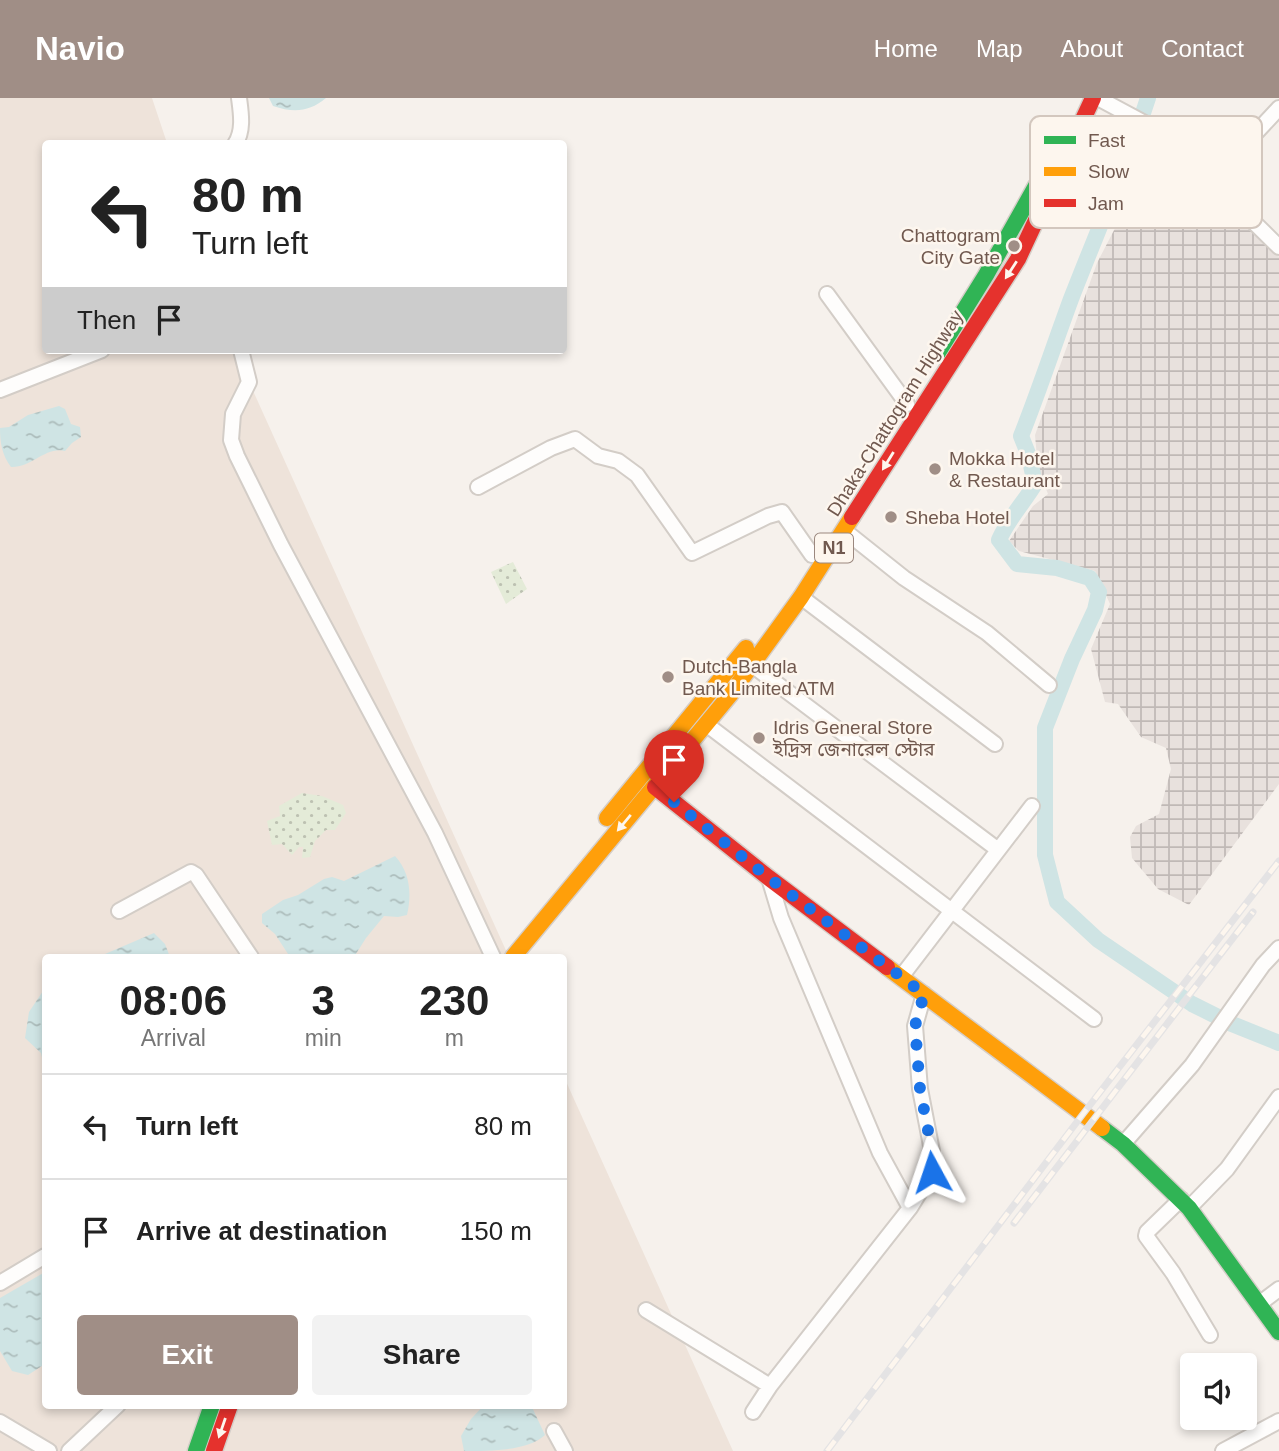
<!DOCTYPE html>
<meta charset="utf-8">
<style>
:root{--surface:#fff;--page:#f2f2f2;--text:#222;--muted:#767676;--line:#e0e0e0;--accent:#a08e86}
body{margin:0;font-family:Helvetica,"Noto Sans Bengali",sans-serif;background:var(--page);color:var(--text);height:100vh;display:flex;flex-direction:column;font-size:26px;white-space:nowrap}
*{box-sizing:border-box;margin:0}
p{font-size:23px;color:var(--muted)}
.icon{flex:none;width:38px;height:38px;fill:none;stroke:currentColor;stroke-width:2;stroke-linecap:round;stroke-linejoin:round}
.map{position:relative;flex:1;overflow:hidden}
.side{position:absolute;left:42px;top:856px;width:525px;height:455px;display:flex;flex-direction:column;background:var(--surface);border-radius:7px;box-shadow:0 4px 10px #0003}
.side>*{flex:none}
.banner{position:absolute;left:42px;top:42px;width:525px;height:214px;border-radius:7px;box-shadow:0 4px 10px #0003;background:#fff;color:var(--text);overflow:hidden}
.buttons{position:absolute;left:1180px;top:1255px;display:grid;gap:14px}
.buttons a{display:grid;place-items:center;width:77px;height:77px;border-radius:7px;background:var(--surface);box-shadow:0 4px 10px #0003;font-size:35px}
.pin{position:absolute;display:grid;place-items:center;width:60px;height:60px;color:#fff;margin:-72px -30px;border-radius:50% 50% 50% 0;rotate:-45deg;box-shadow:0 0 7px #0007}
.pin .icon{rotate:45deg}
.me{position:absolute;width:77px;margin:-38px;rotate:355deg;stroke-linejoin:round;filter:drop-shadow(0 0 5px #0008)}
.turn{display:flex;align-items:center;gap:24px;height:147px;padding:0 35px;font-size:32px}
.turn .icon{width:91px;height:91px;stroke-width:2.5}
.turn b{display:block;font-size:49px;line-height:60px}
.then{display:flex;align-items:center;height:66px;padding:0 35px;background:#0003;gap:14px;font-size:26px}
.eta{display:flex;justify-content:space-evenly;align-items:center;height:119px;text-align:center}
.eta b{font-size:42px;font-weight:700;line-height:49px}
.action{display:flex;gap:14px;margin-top:auto;padding:14px 35px}
.action a{flex:1;height:80px;border-radius:7px;background:var(--accent);color:#fff;font-size:28px;font-weight:700;line-height:80px;text-align:center}
.action a+a{background:var(--page);color:var(--text)}
ul{padding:0;list-style:none}
li{display:flex;align-items:center;gap:21px;height:105px;padding:0 35px;border-top:2px solid var(--line)}
li div{flex:1}
li b{display:block;font-size:26px}
li em{font-style:normal}
header{display:flex;align-items:center;gap:42px;box-sizing:border-box;height:98px;padding:0 35px;background:var(--accent);color:#fff}
header strong{font-size:33px}
nav{display:flex;gap:38px;margin-inline-start:auto;font-size:24px}
.map>svg:first-child{display:block}
</style>
<header>
<strong>Navio</strong>
<nav><a>Home</a><a>Map</a><a>About</a><a>Contact</a></nav>
</header>
<div class="map">
<svg width="1279" height="1353" viewBox="0 0 1279 1353">
<defs>
<pattern id="industrial-grid" width="8" height="8" patternUnits="userSpaceOnUse" patternTransform="scale(1.75)"><rect width="8" height="8" fill="#e8e1dd"/><path d="M0 4h8M4 0v8" fill="none" stroke="#c0b9b6"/></pattern>
<pattern id="park-dots" width="8" height="8" patternUnits="userSpaceOnUse" patternTransform="scale(1.75)"><rect width="8" height="8" fill="#e4ebd8"/><path d="M2 2h.1M6 6h.1" fill="none" stroke="#bdc1b2" stroke-width="1.8" stroke-linecap="round"/></pattern>
<pattern id="water-ripples" width="26" height="14" patternUnits="userSpaceOnUse" patternTransform="scale(1.75)"><rect width="26" height="14" fill="#cfe4e4"/><path d="M2 4q2-2 4 0t4 0M15 11q2-2 4 0t4 0" fill="none" stroke="#acbcbb"/></pattern>
</defs>
<rect width="100%" height="100%" fill="#f6f1ec"/>
<!-- residential -->
<path fill="#eee3da" d="M0,0H152L167,45L46,46V252H238L249,284L509,859H46V1307H564V979L733,1353H0Z"/>
<!-- industrial -->
<path fill="url(#industrial-grid)" d="M1153,57L1272,149L1279,159V686L1189,807L1158,791L1132,760L1130,739L1136,728L1159,716L1171,671L1166,650L1141,639L1118,606L1105,604L1091,551L1110,506L1095,473L1019,453L1009,443L1033,408L1048,396L1038,371L1035,337L1097,165Z"/>
<!-- park -->
<path fill="url(#park-dots)" d="M513,464L527,491L506,506L491,474Z
M302,695L322,698L343,707L346,715L335,732H326L315,743L310,759L302,760L303,749H299L292,757L282,746L272,747L267,723L280,718L279,708Z"/>
<!-- water -->
<path fill="url(#water-ripples)" d="M269,0H326C309,14 294,15 273,8Z
M59,308L65,311L71,326L80,329L81,339L72,345L65,353C46,348 31,370 11,369C2,357 0,345 0,330L9,329L28,317Z
M395,758C410,774 412,796 407,817L398,819L384,818L366,840L354,859H290L275,836L262,825V816L283,802L298,797L324,781L332,779L344,783Z
M154,835L165,846L170,859H98Z
M45,890V973L41,955L25,940L29,914Z
M45,1174V1266L28,1277L12,1273L0,1253V1200Z
M484,1307H531L545,1337C528,1353 490,1353 464,1353L461,1338L471,1321Z"/>
<g fill="none" stroke-linecap="round" stroke-linejoin="round">
<!-- canal -->
<path stroke="#cfe4e4" stroke-width="16" d="M1148,0C1126,68 1097,134 1071,201C1054,247 1039,293 1021,338L1029,358L1035,386C1023,406 1008,421 999,442L1017,466L1057,470L1090,480L1099,494L1095,512L1072,561L1045,630V757L1057,804L1098,842L1192,906L1232,926L1279,945"/>
<defs>
<path id="street" d="M1098,0L1150,28L1221,92L1279,149
M235,46C244,33 241,15 239,0
M1221,92L1251,40L1279,10
M827,196L907,306
M241,252L249,284L233,316L231,342L237,358L281,447L435,735L493,859
M0,292L102,252
M478,389L551,350L575,341L598,358L618,363L637,377L692,455L768,418L782,414L812,457
M845,433L904,480L987,535L1049,587
M801,499L995,646
M752,567L997,751
M706,626L1094,921
M769,780L781,820L880,1055L910,1110
M119,813L191,774L196,777L251,859
M901,879L1032,708
M1123,1046L1192,967L1263,867L1279,850
M1181,1101L1147,1134L1146,1138L1173,1175L1210,1237
M1189,1110L1227,1071L1279,999
M0,1185L45,1158
M1259,1206L1279,1191
M646,1212L770,1288
M753,1314L770,1288L910,1110L932,1074V1053L920,991L915,928L924,896
M0,1324L49,1353
M554,1333L565,1353
M69,1353L118,1307
M1223,1353L1279,1323"/>
<path id="fast" d="M937,256L986,177L1036,88
M1102,1030L1123,1046L1189,1110L1279,1234
M196,1353L212,1307"/>
<path id="slow" d="M607,720L746,550
M513,859L730,597L801,499L852,419
M887,869L1102,1030"/>
<path id="jam" d="M852,419L1018,161L1093,0
M655,689L769,780L887,869
M214,1353L230,1307"/>
</defs>
<!-- street casing -->
<use href="#street" stroke="#d3cdc7" stroke-width="18"/>
<!-- fast casing -->
<use href="#fast" stroke="#d5cec8" stroke-width="19"/>
<!-- slow casing -->
<use href="#slow" stroke="#d5cec8" stroke-width="19"/>
<!-- jam casing -->
<use href="#jam" stroke="#d5cec8" stroke-width="19"/>
<!-- street -->
<use href="#street" stroke="#fefdfc" stroke-width="14"/>
<!-- fast -->
<use href="#fast" stroke="#30b455" stroke-width="16"/>
<!-- slow -->
<use href="#slow" stroke="#ff9f0a" stroke-width="16"/>
<!-- jam -->
<use href="#jam" stroke="#e5322d" stroke-width="16"/>
<defs>
<path id="rail" d="M1014,1125L1253,814
M827,1353L1083,1016L1279,763"/>
</defs>
<!-- rail casing -->
<use href="#rail" stroke="#e4e3e4" stroke-width="7"/>
<!-- rail -->
<use href="#rail" stroke="#fdf6ee" stroke-width="4.5" stroke-dasharray="13" stroke-linecap="butt"/>
</g>
<!-- one-way arrows -->
<defs><path id="oneway-solid" d="M-6-.8H1V-3.2L6.5 0L1 3.2V.8H-6Z" transform="scale(1.75)"/></defs>
<g fill="#fdf6ee">
<use href="#oneway-solid" transform="translate(1011 172) rotate(123)"/>
<use href="#oneway-solid" transform="translate(888 363) rotate(122)"/>
<use href="#oneway-solid" transform="translate(624 725) rotate(130)"/>
<use href="#oneway-solid" transform="translate(222 1330) rotate(109)"/>
</g>
<g fill="none" stroke-linecap="round" stroke-linejoin="round">
<!-- route -->
<path stroke="#1a73e8" stroke-width="12" stroke-dasharray="0 21.6" d="M674,704L769,780L924,896L915,928L920,991L932,1053V1074"/>
</g>
<!-- markers -->
<g fill="#a08e86" stroke="#fdf6ee" stroke-width="2.5">
<circle cx="1014" cy="148" r="7"/>
<circle cx="935" cy="371" r="7"/>
<circle cx="891" cy="419" r="7"/>
<circle cx="668" cy="579" r="7"/>
<circle cx="759" cy="640" r="7"/>
</g>
<g text-anchor="middle" dominant-baseline="central" stroke-width="5" stroke-linejoin="round" paint-order="stroke">
<!-- shield labels -->
<rect fill="#fdf6ee" stroke="#9b887f" stroke-width="2" x="815" y="435.5" width="38" height="29" rx="5"/>
<g font-size="18" font-weight="bold" fill="#71594f">
<text x="834" y="450">N1</text>
</g>
<!-- poi labels -->
<g font-size="19" fill="#71594f" stroke="#fdf6ee" text-anchor="start">
<text x="1000" y="137" text-anchor="end">Chattogram<tspan x="1000" dy="22">City Gate</tspan></text>
<text x="949" y="360">Mokka Hotel<tspan x="949" dy="22">&amp; Restaurant</tspan></text>
<text x="905" y="419">Sheba Hotel</text>
<text x="682" y="568">Dutch-Bangla<tspan x="682" dy="22">Bank Limited ATM</tspan></text>
<text x="773" y="629">Idris General Store<tspan x="773" dy="22">ইদ্রিস জেনারেল স্টোর</tspan></text>
</g>
<!-- street labels -->
<g font-size="19" fill="#71594f" stroke="#fdf6ee">
<text transform="translate(895 315) rotate(-58)">Dhaka-Chattogram Highway</text>
</g>
</g>
<!-- legend -->
<rect x="1030" y="18" width="232" height="112" rx="10" fill="#fdf6ee" stroke="#d3c7be" stroke-width="2"/>
<rect x="1044" y="38" width="32" height="8" fill="#30b455"/>
<rect x="1044" y="69" width="32" height="9" fill="#ff9f0a"/>
<rect x="1044" y="101" width="32" height="8" fill="#e5322d"/>
<g font-size="19" fill="#71594f">
<text x="1088" y="49">Fast</text>
<text x="1088" y="80">Slow</text>
<text x="1088" y="112">Jam</text>
</g>
</svg>
<div class="buttons">
<a><svg class="icon" aria-label="sound" viewBox="0 0 24 24"><path d="M4 9h4l5-4v14l-5-4H4zM17 9q2 3 0 6"/></svg></a>
</div>
<div class="pin" style="left:674px;top:704px;background:#d93025"><svg class="icon" aria-label="arrive" viewBox="0 0 24 24"><path d="M6 21V4h12l-3 4 3 4H6"/></svg></div>
<svg class="me" style="left:932px;top:1074px" viewBox="-20 -20 40 40"><path d="M0-17L14 15 0 8-14 15z" fill="#1a73e8" stroke="#fff" stroke-width="4"/></svg>
<div class="banner">
<div class="turn"><svg class="icon" aria-label="left" viewBox="0 0 24 24"><path d="M17 20v-9H6M10 6l-5 5 5 5"/></svg><div><b>80 m</b>Turn left</div></div>
<div class="then">Then<svg class="icon" aria-label="arrive" viewBox="0 0 24 24"><path d="M6 21V4h12l-3 4 3 4H6"/></svg></div>
</div>
<section class="side">
<div class="eta">
<div><b>08:06</b><p>Arrival</p></div>
<div><b>3</b><p>min</p></div>
<div><b>230</b><p>m</p></div>
</div>
<ul>
<li><svg class="icon" aria-label="left" viewBox="0 0 24 24"><path d="M17 20v-9H6M10 6l-5 5 5 5"/></svg><div><b>Turn left</b></div><em>80 m</em></li>
<li><svg class="icon" aria-label="arrive" viewBox="0 0 24 24"><path d="M6 21V4h12l-3 4 3 4H6"/></svg><div><b>Arrive at destination</b></div><em>150 m</em></li>
</ul>
<div class="action"><a>Exit</a><a>Share</a></div>
</section>
</div>
